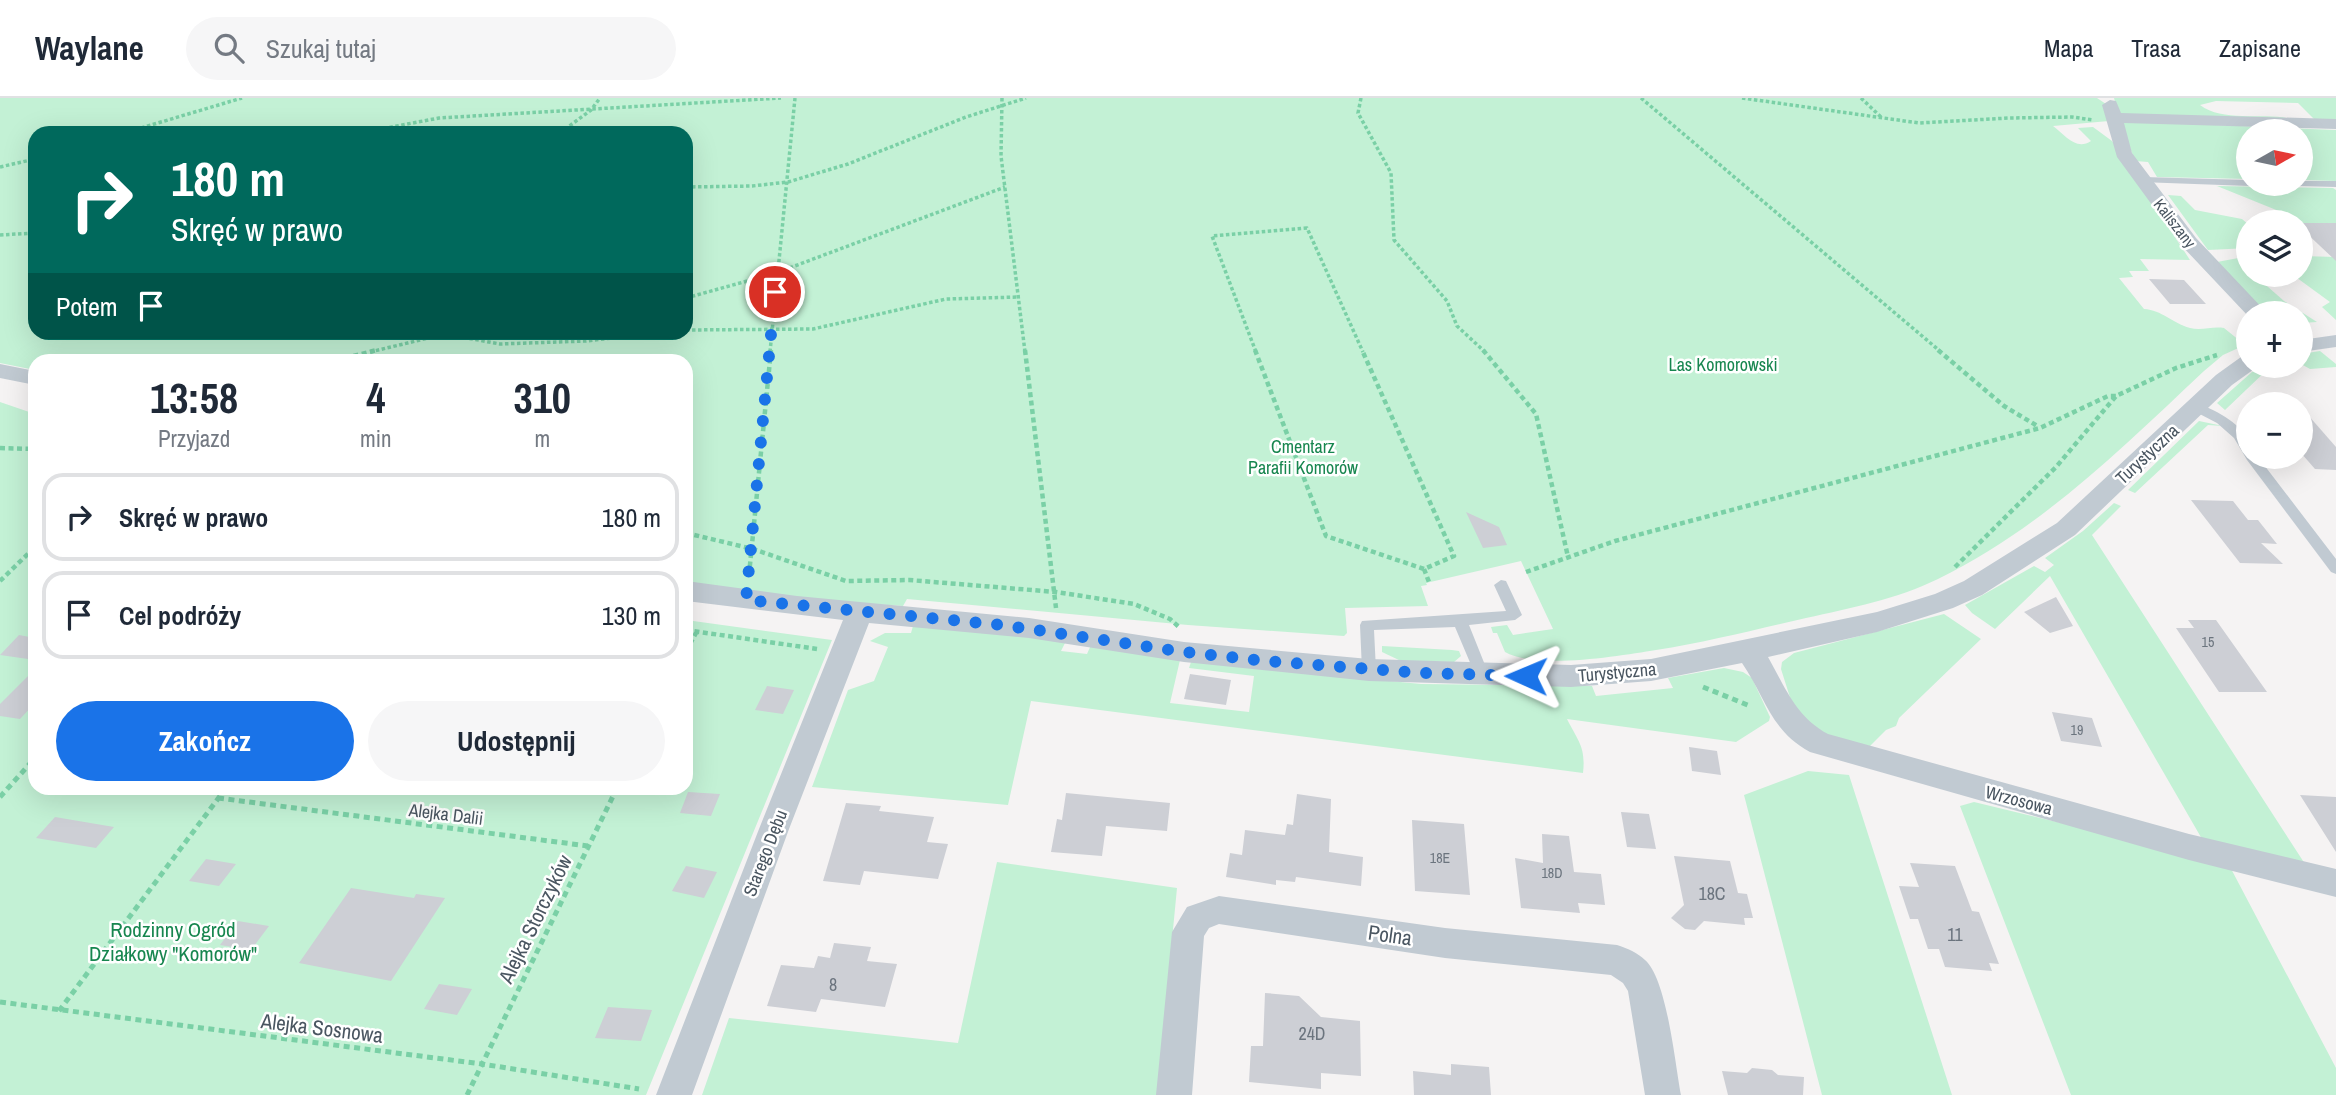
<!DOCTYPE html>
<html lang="pl">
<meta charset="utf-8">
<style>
:root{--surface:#fff;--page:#f6f6f7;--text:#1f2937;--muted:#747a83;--line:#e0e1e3;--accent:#1a73e8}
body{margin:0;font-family:"Archivo Narrow",sans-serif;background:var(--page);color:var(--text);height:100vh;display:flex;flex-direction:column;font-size:26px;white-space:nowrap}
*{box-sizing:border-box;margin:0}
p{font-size:23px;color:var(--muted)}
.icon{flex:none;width:38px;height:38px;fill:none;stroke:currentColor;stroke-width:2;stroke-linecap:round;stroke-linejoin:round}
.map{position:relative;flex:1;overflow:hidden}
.side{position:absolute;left:28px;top:256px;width:665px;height:441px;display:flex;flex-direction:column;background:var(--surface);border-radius:21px;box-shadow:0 7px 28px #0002}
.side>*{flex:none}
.banner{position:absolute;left:28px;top:28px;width:665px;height:214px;border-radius:21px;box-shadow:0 7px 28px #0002;background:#00695c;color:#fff;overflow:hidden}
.needle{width:46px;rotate:81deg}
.tools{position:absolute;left:2236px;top:21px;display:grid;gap:14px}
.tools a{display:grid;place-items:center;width:77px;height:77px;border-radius:50%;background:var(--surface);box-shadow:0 7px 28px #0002;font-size:35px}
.pin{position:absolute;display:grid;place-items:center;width:60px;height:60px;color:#fff;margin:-30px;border:4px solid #fff;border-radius:50%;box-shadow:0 2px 7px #0007}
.me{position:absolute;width:77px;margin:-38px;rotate:271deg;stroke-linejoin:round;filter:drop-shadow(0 0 5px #0008)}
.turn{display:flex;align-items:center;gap:24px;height:147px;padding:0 28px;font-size:32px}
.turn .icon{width:91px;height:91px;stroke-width:2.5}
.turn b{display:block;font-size:49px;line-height:60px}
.then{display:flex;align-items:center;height:66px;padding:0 28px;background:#0003;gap:14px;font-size:26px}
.eta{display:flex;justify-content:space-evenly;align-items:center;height:119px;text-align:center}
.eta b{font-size:42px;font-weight:800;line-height:49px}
.action{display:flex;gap:14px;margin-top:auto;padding:14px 28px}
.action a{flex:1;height:80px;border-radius:42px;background:var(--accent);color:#fff;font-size:28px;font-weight:800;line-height:80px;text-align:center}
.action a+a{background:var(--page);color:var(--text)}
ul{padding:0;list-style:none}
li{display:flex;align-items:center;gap:21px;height:88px;margin:0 14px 10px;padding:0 14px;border:4px solid var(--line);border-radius:21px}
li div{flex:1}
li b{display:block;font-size:26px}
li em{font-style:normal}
header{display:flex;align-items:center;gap:42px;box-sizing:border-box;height:98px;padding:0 35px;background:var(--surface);border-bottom:2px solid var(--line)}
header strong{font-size:33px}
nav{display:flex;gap:38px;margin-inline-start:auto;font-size:24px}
.search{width:490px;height:63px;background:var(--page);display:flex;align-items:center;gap:18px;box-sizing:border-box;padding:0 24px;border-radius:38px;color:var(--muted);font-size:26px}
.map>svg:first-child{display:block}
</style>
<header>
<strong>Waylane</strong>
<div class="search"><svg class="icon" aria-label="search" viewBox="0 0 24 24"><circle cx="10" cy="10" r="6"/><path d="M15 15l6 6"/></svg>Szukaj tutaj</div>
<nav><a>Mapa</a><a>Trasa</a><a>Zapisane</a></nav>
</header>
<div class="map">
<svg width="2336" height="997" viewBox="0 0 2336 997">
<rect width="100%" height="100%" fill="#f5f3f3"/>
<!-- green -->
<path fill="#c3f1d5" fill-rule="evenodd" d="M0,0H2097L2106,6L2109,23L2053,28C2065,37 2076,53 2091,43L2078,30L2093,29L2112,43L2190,162L2140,161L2149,173H2129L2133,179L2119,180L2144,211C2162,212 2172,225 2190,230C2202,233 2212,228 2224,230L2245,247L2223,257L2204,273C2121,351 2042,430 1938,481C1897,501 1851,510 1806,520C1757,531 1707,544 1656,552C1619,558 1537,572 1505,554L1497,535H1493L1491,529L1507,527L1513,537L1553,531L1521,463L1426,485L1427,487L1421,488L1428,508L1345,510L1347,535L1344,538L1188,527L907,501L903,508L812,502L686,484V262H35V272L0,265ZM35,35H686V234H35Z
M2114,0H2336V23L2314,21L2298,5L2216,3L2200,7C2224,25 2264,14 2292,21L2119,18Z
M2120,23L2336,32V83L2301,82V33H2249V81L2157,79L2148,64L2135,63Z
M2217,88L2333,90L2336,92V132L2301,131V124L2291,118Z
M2168,97L2181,98L2195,112L2242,121L2249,127V150L2208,152Z
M2249,158V177H2273H2265L2267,180L2259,181L2284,203L2317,224L2301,225V215H2266L2217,164Z
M2301,158L2336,159V222L2322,209L2330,204L2293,177H2301Z
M2320,253L2336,266V269L2310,271L2301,266V256Z
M2264,268H2284L2269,270L2225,312L2217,305L2252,274Z
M0,304L35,316V690H686V522L832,542L646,997H0Z
M2199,323L2223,328L2208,327L2135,395L2128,392Z
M2114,405L2121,408L2092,437L2305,766L2202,741L2050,478L1995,531L1972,515L1965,507L2034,468L2045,474L2054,467L2045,460L2083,433Z
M1944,516L1981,541L1899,620L1896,628L1886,632L1866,652L1829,642L1794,612L1781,571L1782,564L1794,555Z
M913,528L1066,543L1061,553L1087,556L1091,547L1180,562L1170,605L1249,614L1254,578L1189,570L1191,564L1421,586L1592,588L1596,598L1673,590L1668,580L1724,570L1743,574L1752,580L1770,619L1769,623L1736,644L1567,621C1578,643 1586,649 1583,675L1031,603L1008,707L812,689L848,592L874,583L888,549L870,543L885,535H911Z
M1382,548L1452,552L1459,553L1461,558L1454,564L1401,563L1382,554Z
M1808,673L1849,677L1952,997H1822L1744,697Z
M1974,704L2228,765L2336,970V997H2071L1960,708Z
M997,764L1177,790L1157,997H702L729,920L958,945Z"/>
<!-- building -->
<path fill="#cdcfd5" d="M2301,125H2336V163L2301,130Z
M2149,181L2184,182L2206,206H2170Z
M2301,309L2336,349V372L2315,371L2301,355Z
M2191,402L2233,403L2248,422H2258L2277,446L2261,445L2283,466L2240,465Z
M1466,414L1499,429L1507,447L1483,450Z
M2056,499L2073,528L2050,535L2024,514Z
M2188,522H2216L2267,594H2219L2176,530H2194Z
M19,537L35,540V562L0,557Z
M35,571V605L20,621L0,618V606Z
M1190,576L1231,582L1226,607L1184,601Z
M767,588L794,592L783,616L755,612Z
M2052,614L2092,620L2102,649L2061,643Z
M1689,649L1717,653L1721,677L1692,673Z
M688,694L720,696L711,718L680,715Z
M1066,695L1170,705L1167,733L1106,728L1102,758L1051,754L1057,721L1062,722Z
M1297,696L1331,701L1329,754L1363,759L1361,788L1296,779L1295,784L1276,782V787L1226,779L1230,755L1242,757L1245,732L1285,737L1287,726L1293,727Z
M2300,697L2336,699V754Z
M846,705L881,708L879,713L934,719L927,744L948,746L938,781L864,773L860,787L823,783Z
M1621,714L1649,716L1656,751L1627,749Z
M55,719L114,729L96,750L36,740Z
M1412,722L1464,726L1470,797L1415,793Z
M1542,736L1569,738L1574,774L1601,776L1605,807L1578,805L1580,815L1521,810L1515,760L1543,765Z
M1674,758L1730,763L1738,795L1747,796L1753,820H1744L1745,827L1704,823L1695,832L1685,831L1671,820L1684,807Z
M206,761L236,766L219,788L189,783Z
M1910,765L1955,768L1972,813L1979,814L1999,866L1989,865L1992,873L1945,869L1939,851H1928L1918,821H1910L1899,788L1919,789Z
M686,768L717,774L704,800L672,793Z
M351,790L414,800L416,796L445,800L391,883L299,865Z
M238,823L269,828L251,852L220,847Z
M834,845L871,849L867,863L897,866L885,909L821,901L816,914L767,908L781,867L814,870L818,858L830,860Z
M439,886L472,891L457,917L424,911Z
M1265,895L1299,898L1321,919L1360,923L1361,978L1321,975V991L1249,984L1251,948H1263Z
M608,909L652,912L641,943L595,940Z
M1451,966L1489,969L1491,997H1414L1413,973L1451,977Z
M1752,970L1772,972L1778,977L1804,979L1803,997H1728L1722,973L1747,975Z"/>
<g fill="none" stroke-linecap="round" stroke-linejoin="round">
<!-- path-far2 -->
<path stroke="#7ad0a6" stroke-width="3.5" stroke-dasharray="3.5 2.5" stroke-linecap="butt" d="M1002,0L1001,58L1025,254
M1361,0L1358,15L1391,75L1394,142L1447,203L1457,228L1485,254
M1641,0L1941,254
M1742,0L1919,25L2009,20L2072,19L2093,22
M1861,0L1882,20
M124,35L242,0
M360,35L439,20L781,0
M560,35L591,12L600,0
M0,69L35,61
M686,89L752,88L788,84L848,66L966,19L1026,0
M0,137L35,135
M686,200L776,175L1005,89
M686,232L813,231L946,201L1020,199
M455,236L477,234
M370,254L445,236L500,246L586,243L665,234
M770,254L795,0
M1256,254L1212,138L1307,130L1363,254"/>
<!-- path-far1 -->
<path stroke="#7ad0a6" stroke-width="4.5" stroke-dasharray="5 3.5" stroke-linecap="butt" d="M1025,252L1056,510
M1255,252L1326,438L1424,471L1454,458L1362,252
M1483,252L1536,316L1568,459
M1938,252L2004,308L2039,329
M337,262L377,252
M0,350L35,351
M686,435L753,451L846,483L909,482L1056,494L1134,506L1170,521L1179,529
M1955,469L2056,369L2116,298L2176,270L2217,257
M1424,471L1429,484
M1526,474L1615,443L2040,330L2108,298H2116
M749,477L771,252
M0,483L35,449
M686,532L817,551
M686,553L696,535"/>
<!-- path -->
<path stroke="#7ad0a6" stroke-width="5" stroke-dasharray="6 4.5" stroke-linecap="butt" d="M1703,589L1750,608
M0,699L35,660
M218,700L588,748
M0,904L482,966L639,991
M59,913L226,690
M467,997L617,690"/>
<!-- service -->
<path fill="#c1cad2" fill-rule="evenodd" d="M2143,79L2249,82V86H2253L2249,88L2140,84V80Z
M2301,83H2336V89L2298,88L2296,86H2301Z
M2196,305C2213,311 2240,324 2248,342C2250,346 2249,353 2249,359H2258L2336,461V476L2331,474L2247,362L2234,340L2217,325L2192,312L2190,309Z
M1501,482L1506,483L1522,517L1515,522L1469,527L1489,577L1487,581H1477L1455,529L1374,532L1376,572L1374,576H1364L1362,572L1360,527L1362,523L1506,513L1494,487Z"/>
<!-- minor -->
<path fill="#c1cad2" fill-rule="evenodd" d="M2110,2L2116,3L2121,15L2336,21V31L2124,25L2132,55L2196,140L2267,215H2249V219L2182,148L2117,59L2102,7Z
M2336,237V249L2301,254V242Z
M2249,257V268L2257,269L2232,287L2075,437L1982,497L1953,510L1877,534L1768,559C1785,589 1796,619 1828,636L2189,736L2336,771V799L2189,762L1810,654C1770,632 1766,600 1742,565L1651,583L1571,589L1369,583L1184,564L1029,540L869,525L789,731L692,997H656L759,731L843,522L686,503V483L797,498L1029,520L1184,544L1369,561L1571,567L1651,561L1877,514L1935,496L1964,483L2057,425L2216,277L2241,259Z
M0,266L35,273V287L0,280Z
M1219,798L1445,830L1617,847C1627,850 1638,855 1645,862C1667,881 1675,966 1681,997H1645L1628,893L1623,885L1611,877L1445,860L1219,826L1209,830L1204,838L1192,997H1156L1172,834L1187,809Z"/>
</g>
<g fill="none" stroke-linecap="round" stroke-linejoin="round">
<!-- route -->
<path stroke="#1a73e8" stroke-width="12" stroke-dasharray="0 21.6" d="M775,194L746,502L1002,527L1184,554L1266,563L1422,575L1526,578"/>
</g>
<g text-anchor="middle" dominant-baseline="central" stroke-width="5" stroke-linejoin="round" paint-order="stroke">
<!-- number labels -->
<g font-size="14" fill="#6b747e">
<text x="2208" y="544">15</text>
<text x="2077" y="632">19</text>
<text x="1440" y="760">18E</text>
<text x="1552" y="775">18D</text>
</g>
<!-- far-street labels -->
<g font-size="16" fill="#4a5661" stroke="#fff">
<text transform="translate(2175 125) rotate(52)">Kaliszany</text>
</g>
<!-- park labels -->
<g font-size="18" fill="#17864f" stroke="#fff">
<text x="1723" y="266">Las Komorowski</text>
<text x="1303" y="348">Cmentarz<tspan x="1303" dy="21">Parafii Komorów</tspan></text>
</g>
<!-- street labels -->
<g font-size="18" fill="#4a5661" stroke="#fff">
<text transform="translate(2147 356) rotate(-43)">Turystyczna</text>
<text transform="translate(1617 574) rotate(-5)">Turystyczna</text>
<text transform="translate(2019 702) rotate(15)">Wrzosowa</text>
<text transform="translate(446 716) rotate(7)">Alejka Dalii</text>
<text transform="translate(765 755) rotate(-69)">Starego Dębu</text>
</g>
<!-- near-number labels -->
<g font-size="18" fill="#6b747e">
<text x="1712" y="795">18C</text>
<text x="1955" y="836">11</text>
<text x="833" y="886">8</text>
<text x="1312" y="935">24D</text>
</g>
<!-- near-street labels -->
<g font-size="21" fill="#4a5661" stroke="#fff">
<text transform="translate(535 821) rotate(-64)">Alejka Storczyków</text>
<text transform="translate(1390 837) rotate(8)">Polna</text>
<text transform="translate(322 930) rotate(7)">Alejka Sosnowa</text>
</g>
<!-- near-park labels -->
<g font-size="21" fill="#17864f" stroke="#fff">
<text x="173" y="831">Rodzinny Ogród<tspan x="173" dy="24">Działkowy "Komorów"</tspan></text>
</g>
</g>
</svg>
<div class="tools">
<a><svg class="needle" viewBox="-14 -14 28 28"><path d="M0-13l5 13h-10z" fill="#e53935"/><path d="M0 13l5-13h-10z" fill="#747a83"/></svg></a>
<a><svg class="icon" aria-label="layers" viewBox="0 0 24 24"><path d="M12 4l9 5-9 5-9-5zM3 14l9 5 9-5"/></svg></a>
<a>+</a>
<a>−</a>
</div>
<div class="pin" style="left:775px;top:194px;background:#d93025"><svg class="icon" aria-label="arrive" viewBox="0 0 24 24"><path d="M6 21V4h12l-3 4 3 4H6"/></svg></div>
<svg class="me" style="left:1526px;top:578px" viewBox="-20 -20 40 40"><path d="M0-17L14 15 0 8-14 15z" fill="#1a73e8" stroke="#fff" stroke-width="4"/></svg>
<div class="banner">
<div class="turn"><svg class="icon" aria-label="right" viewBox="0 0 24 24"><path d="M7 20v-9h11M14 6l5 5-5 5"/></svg><div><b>180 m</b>Skręć w prawo</div></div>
<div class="then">Potem<svg class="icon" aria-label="arrive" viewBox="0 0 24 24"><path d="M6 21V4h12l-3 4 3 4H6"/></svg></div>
</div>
<section class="side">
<div class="eta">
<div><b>13:58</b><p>Przyjazd</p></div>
<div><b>4</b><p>min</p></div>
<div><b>310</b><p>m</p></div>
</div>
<ul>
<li><svg class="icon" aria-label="right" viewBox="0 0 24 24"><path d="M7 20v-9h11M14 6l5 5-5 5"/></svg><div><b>Skręć w prawo</b></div><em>180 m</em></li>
<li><svg class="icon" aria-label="arrive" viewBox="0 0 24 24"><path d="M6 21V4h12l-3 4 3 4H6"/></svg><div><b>Cel podróży</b></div><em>130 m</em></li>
</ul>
<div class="action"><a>Zakończ</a><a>Udostępnij</a></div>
</section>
</div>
